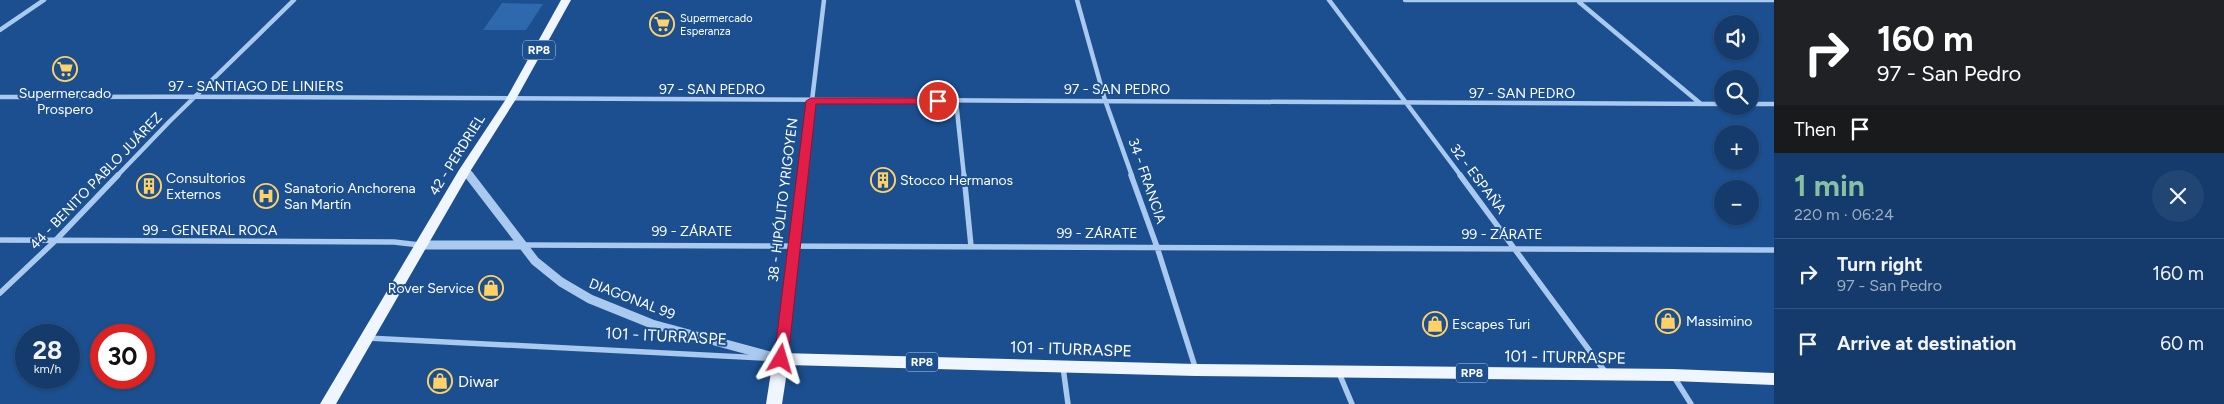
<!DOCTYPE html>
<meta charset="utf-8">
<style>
:root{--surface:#143b6b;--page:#214673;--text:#f1f3f6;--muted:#9dadc1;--line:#33557e;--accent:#8abfa5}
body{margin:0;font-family:Figtree,sans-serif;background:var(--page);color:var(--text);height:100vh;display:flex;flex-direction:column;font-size:19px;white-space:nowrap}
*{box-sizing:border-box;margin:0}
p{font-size:16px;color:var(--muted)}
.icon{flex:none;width:28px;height:28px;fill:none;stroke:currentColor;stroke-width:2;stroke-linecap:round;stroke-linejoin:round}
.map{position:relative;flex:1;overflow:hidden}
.details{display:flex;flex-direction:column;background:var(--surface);width:450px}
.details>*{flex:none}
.hud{background:#202124;color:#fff;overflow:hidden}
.buttons{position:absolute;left:1714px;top:15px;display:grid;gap:10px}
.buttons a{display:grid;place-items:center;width:45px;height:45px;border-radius:50%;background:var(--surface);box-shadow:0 1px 4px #0004,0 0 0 1px var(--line);font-size:25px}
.speed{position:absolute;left:15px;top:324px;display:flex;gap:10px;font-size:25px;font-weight:700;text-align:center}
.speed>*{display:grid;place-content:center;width:65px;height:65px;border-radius:50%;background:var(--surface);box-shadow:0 1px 4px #0004,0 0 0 1px var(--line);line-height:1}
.speed small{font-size:12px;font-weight:400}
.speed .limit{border:8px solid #d22;background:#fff;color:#111}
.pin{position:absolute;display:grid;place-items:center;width:42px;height:42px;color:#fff;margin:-21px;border:2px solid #fff;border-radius:50%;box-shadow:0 1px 5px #0007}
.me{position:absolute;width:55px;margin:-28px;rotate:7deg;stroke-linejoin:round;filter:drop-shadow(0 0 4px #0008)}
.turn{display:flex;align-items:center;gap:18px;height:105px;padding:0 20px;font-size:22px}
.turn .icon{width:65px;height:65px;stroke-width:2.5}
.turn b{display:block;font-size:35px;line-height:42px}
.then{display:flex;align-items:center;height:48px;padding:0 20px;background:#0003;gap:10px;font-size:19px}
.round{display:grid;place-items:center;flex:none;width:52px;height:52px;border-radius:26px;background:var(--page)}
.summary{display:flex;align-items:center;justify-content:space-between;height:85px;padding:0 20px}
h1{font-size:30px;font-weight:700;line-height:38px;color:var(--accent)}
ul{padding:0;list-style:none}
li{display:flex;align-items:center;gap:15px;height:70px;padding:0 20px;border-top:1px solid var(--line)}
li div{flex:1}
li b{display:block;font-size:19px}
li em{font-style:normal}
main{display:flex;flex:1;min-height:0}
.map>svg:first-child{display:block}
</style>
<main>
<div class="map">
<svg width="1774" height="404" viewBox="0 0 1774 404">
<rect width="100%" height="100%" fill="#1b4f8f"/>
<!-- green -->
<path fill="#2e69ad" d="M502,3L543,4L526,30H483Z"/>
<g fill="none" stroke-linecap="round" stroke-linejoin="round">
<!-- minor-far1 -->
<path stroke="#a9c9ee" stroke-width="4.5" d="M1077,0L1105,100L1132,176
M1329,0L1461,176
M1405,0H1774
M1579,2L1701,104
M0,30L44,0
M0,97C574,95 1148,104 1722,104
M956,101L964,176
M1750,104H1774
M117,176L169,122L294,0
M803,176L824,0"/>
<!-- minor -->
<path stroke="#a9c9ee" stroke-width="5.5" d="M964,175L971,246
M1131,175L1157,247L1196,370
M1460,175L1606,373
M0,240L394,242L420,245
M524,245L1774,250
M0,293L55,241L118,175
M367,338L763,358
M781,359L803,175
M1063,367L1068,404
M1339,373L1352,404
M1674,377L1691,404"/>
<!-- tertiary-far1 -->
<path stroke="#a9c9ee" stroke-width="8" d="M465,170L470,176"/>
<!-- tertiary -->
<path stroke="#a9c9ee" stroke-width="9" d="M469,175L535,261L561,282L590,299L652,324L781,359
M421,245H521"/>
<!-- primary -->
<path fill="#f0f6ff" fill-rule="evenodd" d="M561,0H571L516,99L471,170L336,404H320L459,170L506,99Z
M781,353L1196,364L1673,369L1774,373V385L1673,381L1196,376L788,365L782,404H766L773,359L776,355Z"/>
</g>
<!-- route -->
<path fill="#e11d48" stroke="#92132f" d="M811,98H938L943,101L938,104H816L788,359L786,362H776L774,359L806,101Z"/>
<!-- icons -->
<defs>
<symbol id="supermarket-ring" viewBox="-11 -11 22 22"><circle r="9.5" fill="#1b4f8f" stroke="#ffd166" stroke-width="1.5"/><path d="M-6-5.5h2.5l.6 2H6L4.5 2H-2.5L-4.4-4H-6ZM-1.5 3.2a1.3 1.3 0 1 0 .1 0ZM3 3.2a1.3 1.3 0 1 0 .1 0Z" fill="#ffd166"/></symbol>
<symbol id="building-ring" viewBox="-11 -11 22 22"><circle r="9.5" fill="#1b4f8f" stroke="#ffd166" stroke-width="1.5"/><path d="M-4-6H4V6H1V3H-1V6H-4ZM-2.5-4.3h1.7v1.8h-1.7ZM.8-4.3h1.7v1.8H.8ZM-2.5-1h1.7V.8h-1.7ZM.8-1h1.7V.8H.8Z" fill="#ffd166"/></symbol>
<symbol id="hospital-ring" viewBox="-11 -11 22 22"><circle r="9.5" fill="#1b4f8f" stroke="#ffd166" stroke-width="1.5"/><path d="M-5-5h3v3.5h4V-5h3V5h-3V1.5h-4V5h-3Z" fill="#ffd166"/></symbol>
<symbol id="shop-ring" viewBox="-11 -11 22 22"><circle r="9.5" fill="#1b4f8f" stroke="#ffd166" stroke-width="1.5"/><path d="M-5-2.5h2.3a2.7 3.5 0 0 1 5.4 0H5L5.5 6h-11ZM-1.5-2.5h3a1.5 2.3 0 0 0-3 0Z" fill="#ffd166"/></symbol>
</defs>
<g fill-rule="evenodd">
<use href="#supermarket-ring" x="648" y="10" width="28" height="28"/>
<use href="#supermarket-ring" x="51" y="55" width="28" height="28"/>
<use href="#building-ring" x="869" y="166" width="28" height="28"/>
<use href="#building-ring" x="135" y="172" width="28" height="28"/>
<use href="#hospital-ring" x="252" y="182" width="28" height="28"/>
<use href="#shop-ring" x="477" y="274" width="28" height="28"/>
<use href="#shop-ring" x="1654" y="307" width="28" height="28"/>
<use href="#shop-ring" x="1421" y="310" width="28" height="28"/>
<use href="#shop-ring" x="426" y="367" width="28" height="28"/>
</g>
<g text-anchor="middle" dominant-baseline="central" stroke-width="4" stroke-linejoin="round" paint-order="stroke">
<!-- far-poi labels -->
<g font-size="11" fill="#fff" stroke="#1b4f8f" text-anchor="start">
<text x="680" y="18">Supermercado<tspan x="680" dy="13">Esperanza</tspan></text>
</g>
<!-- shield labels -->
<g fill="#1b4f8f" stroke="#bbcadd" stroke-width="1">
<rect x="523" y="40.5" width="32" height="19" rx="4"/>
<rect x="906" y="352.5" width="32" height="19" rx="4"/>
<rect x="1456" y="363.5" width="32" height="19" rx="4"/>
</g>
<g font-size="12" font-weight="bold" fill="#fff">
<text x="539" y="50">RP8</text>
<text x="922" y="362">RP8</text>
<text x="1472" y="373">RP8</text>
</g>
<!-- street labels -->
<g font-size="14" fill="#fff" stroke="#1b4f8f">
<text x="256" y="86">97 - SANTIAGO DE LINIERS</text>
<text x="712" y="89">97 - SAN PEDRO</text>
<text x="1117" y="89">97 - SAN PEDRO</text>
<text x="1522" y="93">97 - SAN PEDRO</text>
<text transform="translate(457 155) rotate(-58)">42 - PERDRIEL</text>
<text transform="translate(1478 179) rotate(53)">32 - ESPAÑA</text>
<text transform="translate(96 181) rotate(-46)">44 - BENITO PABLO JUÁREZ</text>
<text transform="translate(1147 181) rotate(71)">34 - FRANCIA</text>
<text transform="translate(783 200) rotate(-83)">38 - HIPÓLITO YRIGOYEN</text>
<text x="210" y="230">99 - GENERAL ROCA</text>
<text x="692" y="231">99 - ZÁRATE</text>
<text x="1097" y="233">99 - ZÁRATE</text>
<text x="1502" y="234">99 - ZÁRATE</text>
<text transform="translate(632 299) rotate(21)">DIAGONAL 99</text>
</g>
<!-- poi labels -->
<g font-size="14" fill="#fff" stroke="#1b4f8f" text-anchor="start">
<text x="65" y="93" text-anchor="middle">Supermercado<tspan x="65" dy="16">Prospero</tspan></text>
<text x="166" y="178">Consultorios<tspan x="166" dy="16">Externos</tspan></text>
<text x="900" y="180">Stocco Hermanos</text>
<text x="284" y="188">Sanatorio Anchorena<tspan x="284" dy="16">San Martín</tspan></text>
<text x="474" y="288" text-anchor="end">Rover Service</text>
<text x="1686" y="321">Massimino</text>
<text x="1452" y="324">Escapes Turi</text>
</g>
<!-- near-street labels -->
<g font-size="16" fill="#fff" stroke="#1b4f8f">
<text transform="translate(666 336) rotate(3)">101 - ITURRASPE</text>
<text transform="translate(1071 349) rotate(2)">101 - ITURRASPE</text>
<text transform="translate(1565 357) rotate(1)">101 - ITURRASPE</text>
</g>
<!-- near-poi labels -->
<g font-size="16" fill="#fff" stroke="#1b4f8f" text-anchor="start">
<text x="458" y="381">Diwar</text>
</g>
</g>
</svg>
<div class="buttons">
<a><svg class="icon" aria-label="sound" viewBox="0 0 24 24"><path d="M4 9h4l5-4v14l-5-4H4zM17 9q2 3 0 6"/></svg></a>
<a><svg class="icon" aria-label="search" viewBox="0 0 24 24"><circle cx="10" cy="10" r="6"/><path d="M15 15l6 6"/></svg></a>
<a>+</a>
<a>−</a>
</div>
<div class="speed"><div>28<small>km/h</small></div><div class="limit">30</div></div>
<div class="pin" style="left:938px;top:101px;background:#d93025"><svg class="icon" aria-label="arrive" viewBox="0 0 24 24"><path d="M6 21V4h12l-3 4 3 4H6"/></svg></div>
<svg class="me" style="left:781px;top:359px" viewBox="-20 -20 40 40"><path d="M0-17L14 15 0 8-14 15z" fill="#e11d48" stroke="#fff" stroke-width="4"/></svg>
</div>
<section class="details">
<div class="hud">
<div class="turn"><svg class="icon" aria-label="right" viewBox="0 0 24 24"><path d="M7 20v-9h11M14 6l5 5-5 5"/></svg><div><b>160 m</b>97 - San Pedro</div></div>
<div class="then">Then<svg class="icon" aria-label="arrive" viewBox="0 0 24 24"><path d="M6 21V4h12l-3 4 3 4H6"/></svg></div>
</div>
<div class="summary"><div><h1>1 min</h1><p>220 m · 06:24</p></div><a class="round"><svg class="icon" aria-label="close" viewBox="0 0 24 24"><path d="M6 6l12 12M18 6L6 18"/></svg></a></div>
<ul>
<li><svg class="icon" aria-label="right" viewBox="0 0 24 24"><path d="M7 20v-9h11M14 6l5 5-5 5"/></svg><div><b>Turn right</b><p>97 - San Pedro</p></div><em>160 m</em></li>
<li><svg class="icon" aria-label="arrive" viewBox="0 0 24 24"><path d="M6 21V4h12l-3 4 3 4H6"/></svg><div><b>Arrive at destination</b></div><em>60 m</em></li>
</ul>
</section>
</main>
